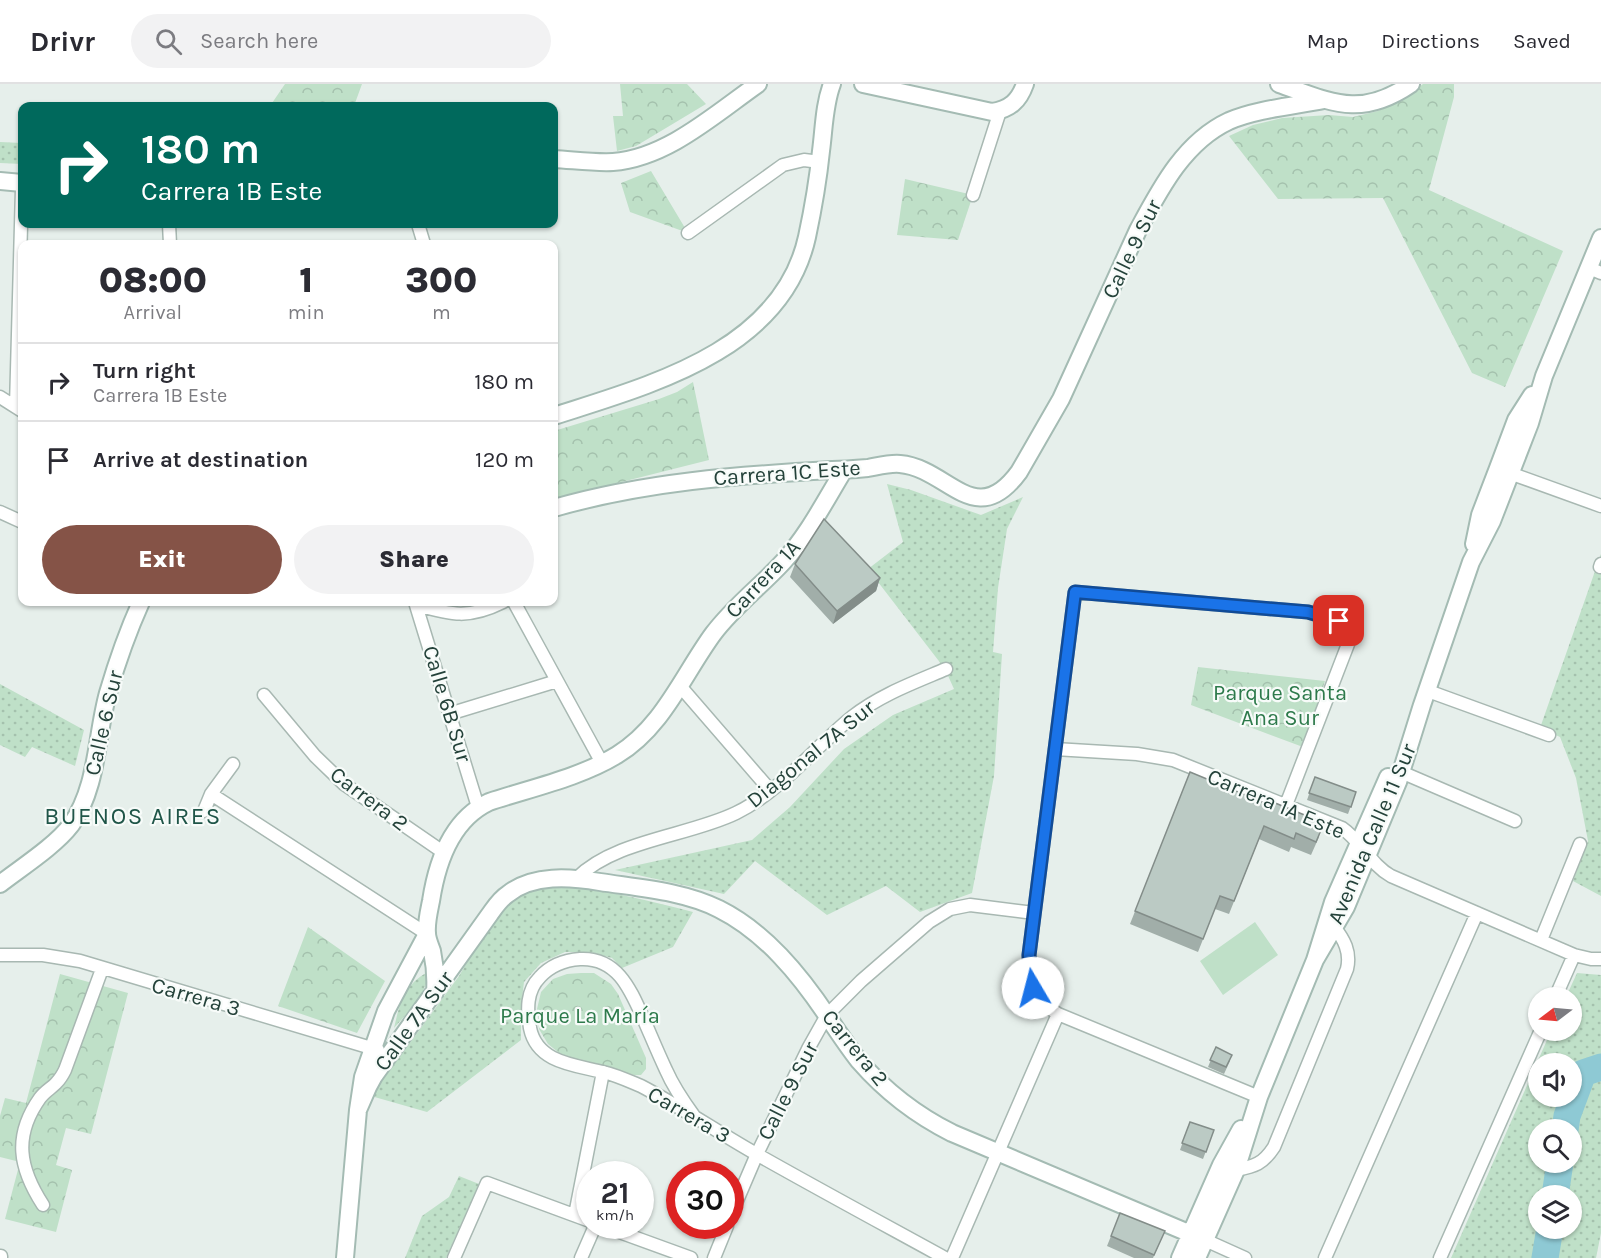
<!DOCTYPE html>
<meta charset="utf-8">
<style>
:root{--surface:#fff;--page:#f2f2f3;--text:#2b2b33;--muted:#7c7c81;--line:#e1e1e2;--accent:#855347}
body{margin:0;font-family:Karla,sans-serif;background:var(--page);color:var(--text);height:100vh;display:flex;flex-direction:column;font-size:22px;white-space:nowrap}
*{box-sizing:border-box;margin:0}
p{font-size:20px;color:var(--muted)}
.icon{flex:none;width:33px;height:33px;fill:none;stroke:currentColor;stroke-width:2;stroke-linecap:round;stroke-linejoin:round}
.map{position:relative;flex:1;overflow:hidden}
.sheet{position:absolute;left:18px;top:156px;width:540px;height:366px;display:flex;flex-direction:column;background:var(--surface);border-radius:12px;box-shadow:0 2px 4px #0004}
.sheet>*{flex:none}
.guide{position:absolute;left:18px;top:18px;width:540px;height:126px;border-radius:12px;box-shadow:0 2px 4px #0004;background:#00695c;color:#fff;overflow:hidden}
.needle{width:39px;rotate:254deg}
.fabs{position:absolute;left:1528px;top:903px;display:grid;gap:12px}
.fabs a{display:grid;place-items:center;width:54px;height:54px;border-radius:50%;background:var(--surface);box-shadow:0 2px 4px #0004;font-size:30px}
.speed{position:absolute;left:576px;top:1077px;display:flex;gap:12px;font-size:30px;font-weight:700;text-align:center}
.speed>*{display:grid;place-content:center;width:78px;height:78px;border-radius:50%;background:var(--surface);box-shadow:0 2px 4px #0004;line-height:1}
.speed small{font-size:15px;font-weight:400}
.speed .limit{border:9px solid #d22;background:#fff;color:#111}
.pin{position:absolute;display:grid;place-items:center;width:51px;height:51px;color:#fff;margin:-26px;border-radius:12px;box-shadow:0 3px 9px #0006}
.me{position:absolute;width:66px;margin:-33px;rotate:352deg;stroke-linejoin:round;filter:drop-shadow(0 0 4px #0008)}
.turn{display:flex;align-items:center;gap:21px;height:126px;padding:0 24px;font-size:27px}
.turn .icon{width:78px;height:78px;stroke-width:2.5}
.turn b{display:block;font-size:42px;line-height:51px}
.eta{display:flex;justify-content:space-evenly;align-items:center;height:102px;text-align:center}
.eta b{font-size:36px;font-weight:800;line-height:42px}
.primary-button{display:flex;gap:12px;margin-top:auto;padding:12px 24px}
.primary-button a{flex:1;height:69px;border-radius:36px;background:var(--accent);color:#fff;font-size:24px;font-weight:800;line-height:69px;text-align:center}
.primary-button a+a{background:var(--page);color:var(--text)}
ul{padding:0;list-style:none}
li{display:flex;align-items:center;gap:18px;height:78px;padding:0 24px;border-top:2px solid var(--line)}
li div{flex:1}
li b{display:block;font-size:22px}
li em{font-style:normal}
header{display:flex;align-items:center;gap:36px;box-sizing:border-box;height:84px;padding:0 30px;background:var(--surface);border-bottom:2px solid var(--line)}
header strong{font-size:28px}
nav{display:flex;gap:33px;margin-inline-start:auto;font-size:21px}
.search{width:420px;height:54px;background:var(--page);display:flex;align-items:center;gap:15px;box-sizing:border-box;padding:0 21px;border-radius:33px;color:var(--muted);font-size:22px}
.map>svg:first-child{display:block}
</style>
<header>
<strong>Drivr</strong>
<div class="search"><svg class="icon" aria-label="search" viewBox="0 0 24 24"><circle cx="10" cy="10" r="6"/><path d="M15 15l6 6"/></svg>Search here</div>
<nav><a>Map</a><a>Directions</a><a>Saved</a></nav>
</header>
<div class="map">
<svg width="1601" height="1174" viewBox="0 0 1601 1174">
<defs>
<pattern id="grass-dots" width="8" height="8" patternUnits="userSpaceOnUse" patternTransform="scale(1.5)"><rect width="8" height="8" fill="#bfe0c8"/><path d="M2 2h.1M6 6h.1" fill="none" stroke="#a4c1ad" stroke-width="1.8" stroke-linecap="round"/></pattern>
<pattern id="park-crowns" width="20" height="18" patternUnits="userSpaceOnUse" patternTransform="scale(1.5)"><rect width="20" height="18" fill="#bfe0c8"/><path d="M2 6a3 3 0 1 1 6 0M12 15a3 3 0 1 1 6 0" fill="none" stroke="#a4c1ad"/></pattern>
</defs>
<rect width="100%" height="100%" fill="#e6efeb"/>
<!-- grass -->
<path fill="url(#grass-dots)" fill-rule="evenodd" d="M0,58L22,59V80L0,79Z
M887,400L911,406L981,431L1023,413L1007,445L998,504L993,568L1002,570L994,692L972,809L920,828L886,802L827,831L755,777L724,810L615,786L752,756L790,723L844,665L893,631L954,605L945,585L868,485L903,458Z
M1601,470V812L1573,797L1588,757L1576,694L1560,653L1540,644Z
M0,600L84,646L75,682L32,663L25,673L0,661Z
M568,801C611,808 652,817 693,828L673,863L622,884L612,874L590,868H565L541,879L524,898L521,923V956L427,1028L371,1012L459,892L487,844L511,818L533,805Z
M432,886L419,916L394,944C400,918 405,898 432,886Z
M1577,889L1601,891V1149L1596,1174H1451L1551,947L1572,946V914L1566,913ZM1539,980H1572V1012H1539ZM1539,1046H1572V1078H1539ZM1539,1112H1572V1144H1539Z
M459,1092L479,1100L446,1174H405L422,1132L449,1113Z"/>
<!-- park -->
<path fill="url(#park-crowns)" d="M285,0H362L354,22H270Z
M620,0H687L706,20L636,62L617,67L613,32H623Z
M1423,0H1454V13L1429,106L1563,167L1505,303L1472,289L1383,114L1278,115L1229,52L1253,41L1282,34L1329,31L1353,33L1378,27L1405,14Z
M651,87L688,149L630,128L621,99Z
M905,95L973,111L958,156L897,151Z
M693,298L709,376L554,415V347L659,315L677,308Z
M1198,583L1325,597L1303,663L1191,621Z
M308,843L385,897L357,949L278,922Z
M581,889H594L611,900L618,910L646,974V985L641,991H634L564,973L548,960L539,945L537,925L541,908L553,895L567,890Z
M60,890L128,909L91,1050L66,1044L56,1081L72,1086L56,1148L5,1135L20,1078L0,1073V1032L5,1014L26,1019Z"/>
<!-- pitch -->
<path fill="#bfe0c8" d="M1254,600L1303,611L1296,642L1247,630Z
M1255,838L1278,871L1223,911L1200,877Z"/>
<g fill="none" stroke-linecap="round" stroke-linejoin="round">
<!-- river -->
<path stroke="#8ec9d4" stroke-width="27" d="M1565,1046L1567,1032L1583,989L1601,983
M1555,1112L1560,1078
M1545,1174L1550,1144"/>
<defs>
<path id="street" d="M973,111L1000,27
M169,140L170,160
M418,140L424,160
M688,149L783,81L804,76L820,78
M1589,184L1601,189
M0,313L22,327
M16,323L22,105
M1504,387L1601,422
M0,428L22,438
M1600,483L1601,480
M415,518L478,723
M514,518L602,679
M417,521C452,531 469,535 503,518
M680,602L770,706
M1428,607L1549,651
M264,611L315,672L344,700L443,768
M449,630L557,597
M1055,665L1137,670L1173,676L1342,744C1361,757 1371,781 1391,792L1574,871L1591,875H1601
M1401,688L1515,737
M211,710L427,850
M204,727L211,710L233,680
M577,794C615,756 689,752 736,729C781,707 814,664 852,633C880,611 913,599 946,585
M1541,856L1580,760
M0,871H43L80,877L378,966
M1555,914L1574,871
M1259,1013L1058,930C1032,914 1030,900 1029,871L1075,508L1308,528L1355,542L1286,721
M694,1032C683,1017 673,1002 666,986C658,969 651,952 644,936C631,907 618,873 580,875C565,876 551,881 540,893C526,907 527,926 530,944C537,979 575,981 603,988C616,991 629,997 641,1002C681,1023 719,1049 758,1071C820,1106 883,1140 945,1174
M1236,1086C1255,1082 1263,1080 1274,1063L1347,885C1351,868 1344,855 1334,843
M43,1121C19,1084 13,1052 40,1014C45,1007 52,1004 57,998C60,995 63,990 65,986L102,885
M575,1131L603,988
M730,1133L757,1070L808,965L827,931L861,897L929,838L950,825L970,821L1034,829
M603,1142L691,1174
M1205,1156L1245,1174
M1,1174V1172
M454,1174L487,1099L590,1137
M581,1174L595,1142
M714,1174L727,1142
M952,1174L1058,930
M1325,1174L1477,829
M1440,1174L1541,946"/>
<path id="secondary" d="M863,0L992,28C1010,25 1019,17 1025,0
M1279,0C1331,18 1360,35 1411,0
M554,75C573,76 594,79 613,78C667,74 715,30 758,0
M0,97L22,99
M554,332C650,301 782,267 807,153C813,125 818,96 821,67C824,45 824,21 832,0
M554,424C644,398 738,391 832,386C844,386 856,385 868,384C879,382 890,379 900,380C948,384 975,448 1019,388L1061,315L1138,146C1160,105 1184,58 1229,37C1257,25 1294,22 1324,16
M1474,460L1480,431L1498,384L1516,336L1532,311
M0,800C22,783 55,762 71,741C98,703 96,652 108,609C117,578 128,547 141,518
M1315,876L1346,823L1398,698L1422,621L1471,478L1492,437L1530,339L1544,292L1601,154
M435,908C436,894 435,881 432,867C430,861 427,855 427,849C426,839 429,827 431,817C437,778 451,736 489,718C531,704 579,694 617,671C663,643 683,591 713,550C734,522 761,502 783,478C808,451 825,417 844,386
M358,1026L368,1003L374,992L490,830C495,823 500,815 508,810C533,790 570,793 600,798C639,804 683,807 719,825C765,848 800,891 828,933C838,948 848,963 859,977C886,1008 916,1031 952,1049L1205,1156
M345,1174L358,1026L363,993L386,927L427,850
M1180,1174L1221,1081L1241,1045
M1197,1174L1236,1086L1259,1013L1315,876L1333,818L1388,693"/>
</defs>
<!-- street casing -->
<use href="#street" stroke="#a8b8b2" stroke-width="15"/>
<!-- secondary casing -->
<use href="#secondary" stroke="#a4bbb3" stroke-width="20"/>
<!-- street -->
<use href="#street" stroke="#fff" stroke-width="12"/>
<!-- secondary -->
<use href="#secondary" stroke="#fff" stroke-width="16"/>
</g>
<!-- wall -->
<path fill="#a1aea9" d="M795,480L880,494L876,507L833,540L790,493Z
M1190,688L1319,753L1311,771L1291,763L1289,768L1259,755L1229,830L1215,825L1198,868L1130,840Z
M1315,693L1356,708L1348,730L1307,716Z
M1216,963L1230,977L1224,990L1208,983Z
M1190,1038L1214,1046L1203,1075L1180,1066Z
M1165,1147L1153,1174H1134L1107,1162L1111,1152Z"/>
<!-- shaded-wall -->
<path fill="#838d89" d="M880,494L876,507L833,540L837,527Z"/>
<!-- building -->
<path fill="#bbcac4" stroke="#838d89" stroke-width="1.5" d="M824,435L880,494L837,527L795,480Z
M1190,688L1267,720L1268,716L1324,739L1316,758L1296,749L1294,755L1264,742L1234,817L1220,812L1203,855L1135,827Z
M1315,693L1356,708L1351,723L1309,709Z
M1216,963L1232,971L1226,983L1210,976Z
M1190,1038L1214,1046L1206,1068L1182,1059Z
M1120,1129L1165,1147L1154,1171L1111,1152Z"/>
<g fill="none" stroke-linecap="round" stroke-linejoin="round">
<defs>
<path id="route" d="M1033,904L1030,890L1029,871L1075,508L1308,528L1339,537"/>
</defs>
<!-- route casing -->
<use href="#route" stroke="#114b97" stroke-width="15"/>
<!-- route -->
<use href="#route" stroke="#1a73e8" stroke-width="10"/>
</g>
<g text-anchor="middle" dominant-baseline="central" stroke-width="4.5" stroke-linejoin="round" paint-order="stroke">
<!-- street labels -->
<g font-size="22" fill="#24423a" stroke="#f7fbf9">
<text transform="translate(1132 165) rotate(-64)">Calle 9 Sur</text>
<text transform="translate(787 389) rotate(-4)">Carrera 1C Este</text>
<text transform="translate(763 495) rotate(-47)">Carrera 1A</text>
<text transform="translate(447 620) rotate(73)">Calle 6B Sur</text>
<text transform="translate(104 639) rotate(-77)">Calle 6 Sur</text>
<text transform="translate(811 670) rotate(-39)">Diagonal 7A Sur</text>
<text transform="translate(369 715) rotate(37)">Carrera 2</text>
<text transform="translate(1276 720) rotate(23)">Carrera 1A Este</text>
<text transform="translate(1372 750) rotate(-67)">Avenida Calle 11 Sur</text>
<text transform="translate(196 913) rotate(16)">Carrera 3</text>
<text transform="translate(414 937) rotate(-54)">Calle 7A Sur</text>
<text transform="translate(855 964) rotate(51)">Carrera 2</text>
<text transform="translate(788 1007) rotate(-63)">Calle 9 Sur</text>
<text transform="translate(689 1031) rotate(30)">Carrera 3</text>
</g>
<!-- park labels -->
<g font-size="22" fill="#2d7a4b" stroke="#f7fbf9">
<text x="1280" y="609">Parque Santa<tspan x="1280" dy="25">Ana Sur</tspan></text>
<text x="580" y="932">Parque La María</text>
</g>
<!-- neighbourhood labels -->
<g font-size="24" letter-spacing="1.5" fill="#1f5548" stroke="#f7fbf9">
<text x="133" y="732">BUENOS AIRES</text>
</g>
</g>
</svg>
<div class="fabs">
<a><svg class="needle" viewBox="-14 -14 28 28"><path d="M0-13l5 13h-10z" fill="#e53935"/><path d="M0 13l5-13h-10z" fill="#7c7c81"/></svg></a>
<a><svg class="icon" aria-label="sound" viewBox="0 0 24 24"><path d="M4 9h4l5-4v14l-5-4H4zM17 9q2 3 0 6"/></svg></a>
<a><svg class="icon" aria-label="search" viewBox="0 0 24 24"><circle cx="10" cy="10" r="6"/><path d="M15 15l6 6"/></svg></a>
<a><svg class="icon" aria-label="layers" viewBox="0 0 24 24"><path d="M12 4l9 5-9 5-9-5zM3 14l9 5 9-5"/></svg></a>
</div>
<div class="speed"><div>21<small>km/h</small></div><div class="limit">30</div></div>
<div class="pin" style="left:1339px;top:537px;background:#d93025"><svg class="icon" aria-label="arrive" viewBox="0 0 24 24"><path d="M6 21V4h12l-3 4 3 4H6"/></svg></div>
<svg class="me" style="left:1033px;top:904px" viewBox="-20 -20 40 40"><circle r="19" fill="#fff"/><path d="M0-13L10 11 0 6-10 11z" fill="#1a73e8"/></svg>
<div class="guide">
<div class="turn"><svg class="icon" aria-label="right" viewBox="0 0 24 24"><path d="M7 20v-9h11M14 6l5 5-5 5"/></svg><div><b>180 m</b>Carrera 1B Este</div></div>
</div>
<section class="sheet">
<div class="eta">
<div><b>08:00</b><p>Arrival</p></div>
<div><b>1</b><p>min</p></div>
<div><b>300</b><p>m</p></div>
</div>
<ul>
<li><svg class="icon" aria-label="right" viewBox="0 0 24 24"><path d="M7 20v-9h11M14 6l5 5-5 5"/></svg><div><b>Turn right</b><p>Carrera 1B Este</p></div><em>180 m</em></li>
<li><svg class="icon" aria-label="arrive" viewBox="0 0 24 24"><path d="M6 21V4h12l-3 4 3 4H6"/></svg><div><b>Arrive at destination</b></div><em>120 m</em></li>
</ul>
<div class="primary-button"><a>Exit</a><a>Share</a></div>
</section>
</div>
